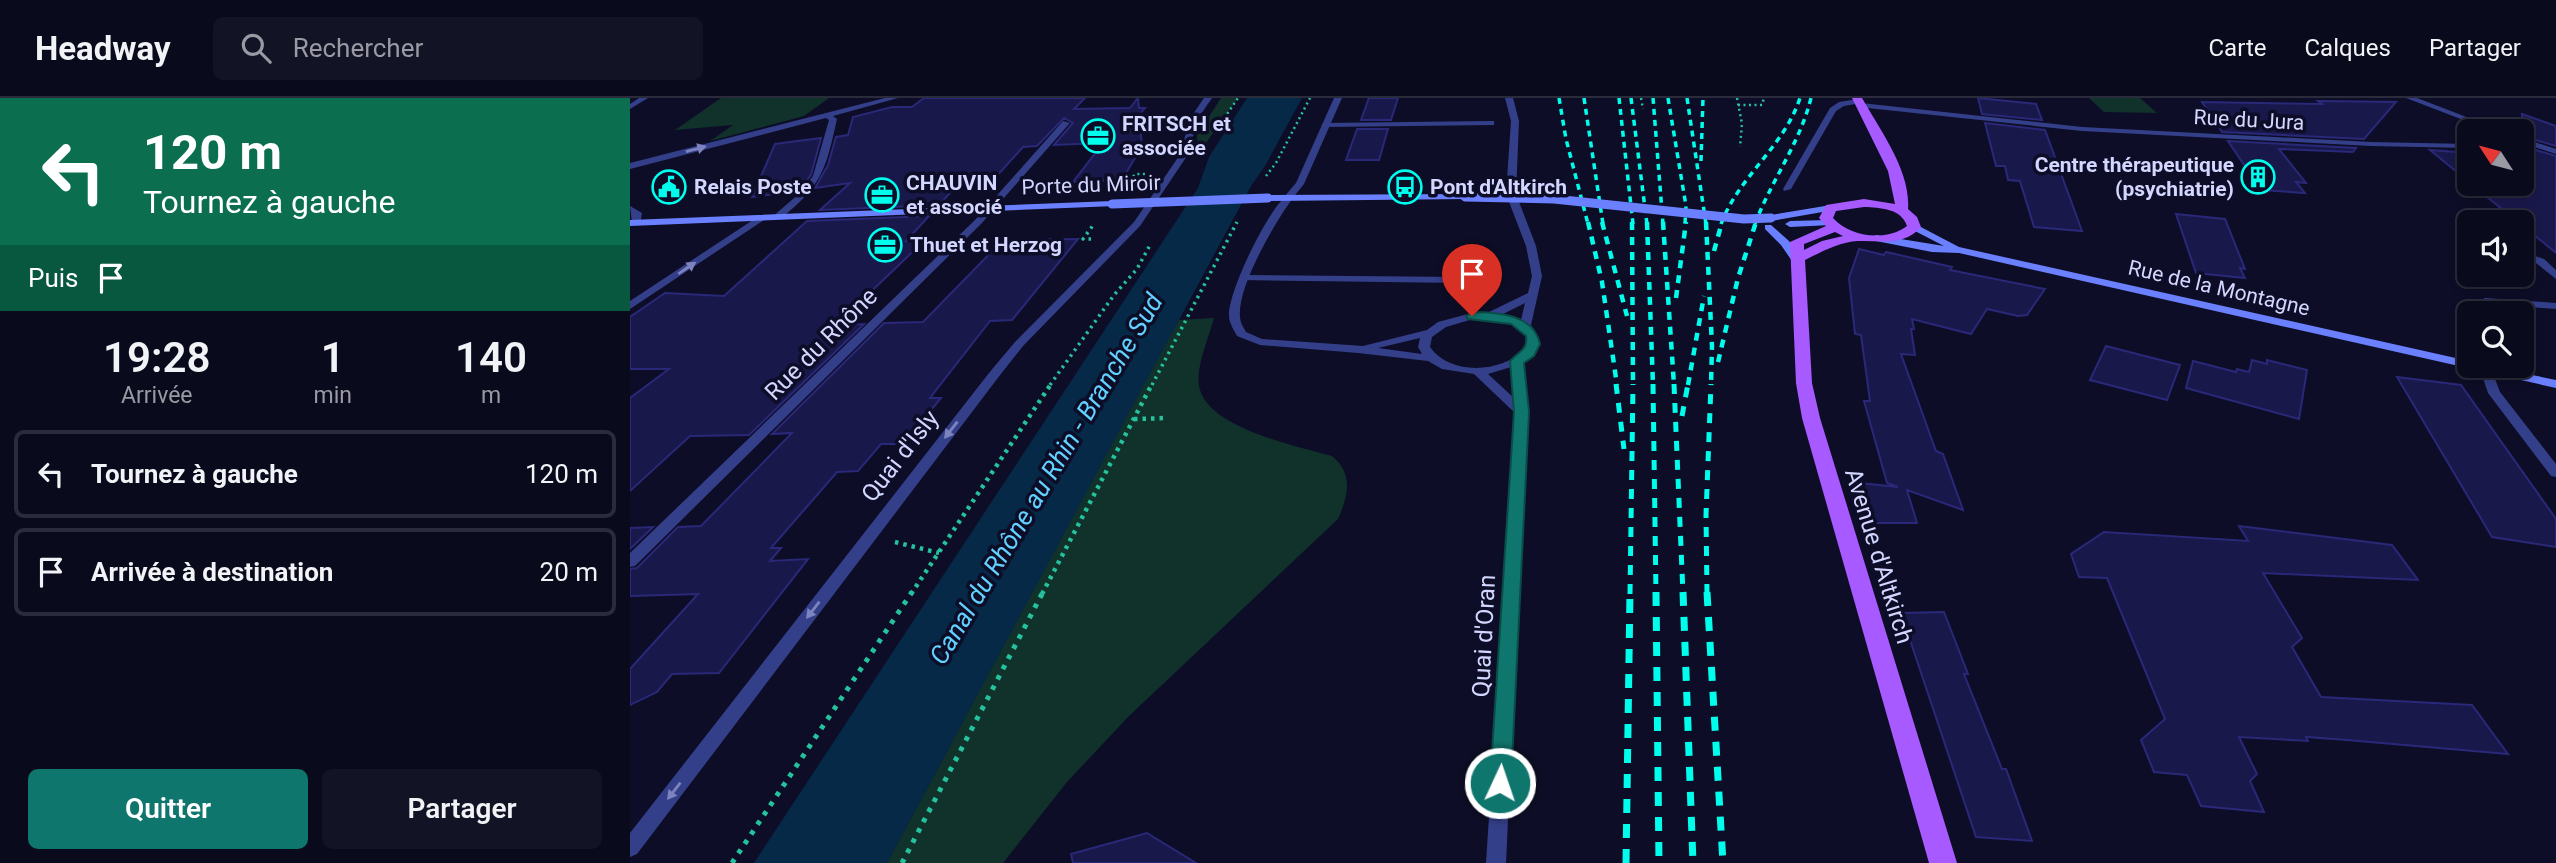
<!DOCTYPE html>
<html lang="fr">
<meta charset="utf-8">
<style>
:root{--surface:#0a0a1d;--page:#131326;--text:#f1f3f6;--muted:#999aa4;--line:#2a2b3b;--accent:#0f766e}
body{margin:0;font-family:Roboto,sans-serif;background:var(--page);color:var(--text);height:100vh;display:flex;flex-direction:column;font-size:26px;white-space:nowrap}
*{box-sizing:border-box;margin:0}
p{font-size:23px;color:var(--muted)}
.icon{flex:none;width:38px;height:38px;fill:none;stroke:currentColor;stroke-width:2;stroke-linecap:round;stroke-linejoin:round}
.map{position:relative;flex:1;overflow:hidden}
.drawer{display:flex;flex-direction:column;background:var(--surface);width:630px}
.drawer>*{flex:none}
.hud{background:#0b6e4f;color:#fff;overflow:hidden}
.needle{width:46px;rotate:306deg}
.fabs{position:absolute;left:1827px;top:21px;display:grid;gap:14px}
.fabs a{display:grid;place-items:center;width:77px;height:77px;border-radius:10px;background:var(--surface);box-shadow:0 4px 10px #0003,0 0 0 2px var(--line);font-size:35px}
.pin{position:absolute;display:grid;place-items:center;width:60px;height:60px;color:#fff;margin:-72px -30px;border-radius:50% 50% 50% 0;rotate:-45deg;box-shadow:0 0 7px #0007}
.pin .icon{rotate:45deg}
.me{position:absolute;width:77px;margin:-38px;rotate:3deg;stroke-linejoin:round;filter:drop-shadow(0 0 5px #0008)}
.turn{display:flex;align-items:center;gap:24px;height:147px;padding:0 28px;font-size:32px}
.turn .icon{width:91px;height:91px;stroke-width:2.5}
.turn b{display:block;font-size:49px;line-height:60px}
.then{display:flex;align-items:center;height:66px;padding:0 28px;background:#0003;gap:14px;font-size:26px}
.eta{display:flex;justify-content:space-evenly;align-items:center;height:119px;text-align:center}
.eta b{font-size:42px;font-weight:600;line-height:49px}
.action{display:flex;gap:14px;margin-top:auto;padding:14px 28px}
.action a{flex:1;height:80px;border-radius:10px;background:var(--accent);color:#fff;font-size:28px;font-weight:600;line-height:80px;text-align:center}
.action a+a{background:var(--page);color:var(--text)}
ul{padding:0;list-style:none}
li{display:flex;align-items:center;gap:21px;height:88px;margin:0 14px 10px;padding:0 14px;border:4px solid var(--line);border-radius:10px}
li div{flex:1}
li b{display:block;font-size:26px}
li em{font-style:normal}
header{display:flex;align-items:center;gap:42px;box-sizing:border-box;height:98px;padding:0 35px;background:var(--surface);border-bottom:2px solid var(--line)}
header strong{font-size:33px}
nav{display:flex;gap:38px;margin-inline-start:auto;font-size:24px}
.search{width:490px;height:63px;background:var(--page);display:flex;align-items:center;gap:18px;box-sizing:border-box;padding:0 24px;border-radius:10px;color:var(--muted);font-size:26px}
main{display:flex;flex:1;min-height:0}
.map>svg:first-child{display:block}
</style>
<header>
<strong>Headway</strong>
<div class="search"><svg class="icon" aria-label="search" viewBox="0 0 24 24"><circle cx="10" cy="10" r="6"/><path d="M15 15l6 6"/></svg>Rechercher</div>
<nav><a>Carte</a><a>Calques</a><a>Partager</a></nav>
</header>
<main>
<section class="drawer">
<div class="hud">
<div class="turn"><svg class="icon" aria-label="left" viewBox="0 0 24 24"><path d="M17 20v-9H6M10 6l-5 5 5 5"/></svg><div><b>120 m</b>Tournez à gauche</div></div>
<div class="then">Puis<svg class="icon" aria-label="arrive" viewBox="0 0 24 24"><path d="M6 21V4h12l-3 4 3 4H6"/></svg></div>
</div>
<div class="eta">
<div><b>19:28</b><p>Arrivée</p></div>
<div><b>1</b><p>min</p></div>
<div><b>140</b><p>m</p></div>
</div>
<ul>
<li><svg class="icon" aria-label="left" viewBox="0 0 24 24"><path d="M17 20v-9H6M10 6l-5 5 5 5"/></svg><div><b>Tournez à gauche</b></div><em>120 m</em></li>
<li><svg class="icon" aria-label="arrive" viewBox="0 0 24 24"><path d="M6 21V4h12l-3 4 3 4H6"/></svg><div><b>Arrivée à destination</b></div><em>20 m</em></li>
</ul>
<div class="action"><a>Quitter</a><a>Partager</a></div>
</section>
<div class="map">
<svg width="1926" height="765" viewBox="0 0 1926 765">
<rect width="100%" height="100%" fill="#0d0d27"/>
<!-- green -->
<path fill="#10322b" d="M91,0H199L174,18L80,43L103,27L45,32Z
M591,0H608L568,56L567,37Z
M1459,0H1510L1527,15L1474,14Z
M584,220C579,239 566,268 569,288C576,330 667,348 702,358C724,376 718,398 708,421L499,618L437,684L373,765H257L548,222Z"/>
<!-- water -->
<path fill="#062948" d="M617,0H672L635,68L621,88L257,765H124L568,90L579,59Z"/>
<!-- building -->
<path fill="#19184a" stroke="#2a2878" stroke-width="2" d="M294,0H455L444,11L500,10L508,0L509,10H515L509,17L512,48L492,82L443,84L473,45L424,47L443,25L434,20L407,48L393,49L365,80L333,81L309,107L190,112L220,85L185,90L198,67L206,39L218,37L223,19L262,9H282Z
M739,0H768L761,22H731Z
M1348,0L1406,6L1412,22L1352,16Z
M1688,3L1766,4L1734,41L1592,34L1572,4L1692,6Z
M1892,16L1926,28V48L1892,38Z
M1355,25L1415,32L1452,133L1404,129L1390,83L1378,82L1375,68H1366Z
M727,31H758L749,62H716Z
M191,40L181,77L168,93L122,99L145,46Z
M1598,43L1726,50L1723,54L1649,51L1676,85L1666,84L1675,95L1631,92Z
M1892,48L1926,58V155L1892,127V124H1888L1841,86H1892Z
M1800,52L1839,55V84Z
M1546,116L1595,121L1615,171L1610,170L1615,180L1566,175Z
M299,118L276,143H294L206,227L234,226L119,337L60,338L0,393V300L39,271H0V219L35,195L94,198L177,123Z
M448,141L382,222L360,223L300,300H311L283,334L277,336L269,346H251L228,373L207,374L141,450H151L140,463L178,461L89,575L42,576L27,594L0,607V571L68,496L0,498V471L7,470L48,429L71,428L162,335L142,336L254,225L293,224L373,142Z
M1229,151L1254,157L1256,154L1322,169L1320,172L1415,191L1397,217L1388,218L1357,211L1341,236L1282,221L1284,231H1281L1285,257L1271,256L1306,353L1313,356L1333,412L1277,392L1287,425H1241L1229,385L1268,389L1257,385L1234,303H1240L1231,237L1225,236L1219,180Z
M1476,248L1550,267L1537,302L1460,282Z
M1622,262L1637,266V262L1677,272L1669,321L1556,290L1563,263L1606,274L1607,271L1619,274Z
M1767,279L1831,287L1926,421V449L1862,439Z
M1609,428L1762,447L1788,482L1633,475L1672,540L1662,549L1691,599L1842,607L1878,656L1717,642L1676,639L1678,643L1609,639L1627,676L1620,683L1634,714L1571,708L1557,677L1524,674L1511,642L1535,621L1477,480L1449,479L1441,456L1474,434L1618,443Z
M23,429L0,451V430Z
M1314,514L1338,576H1334L1372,671H1376L1402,743L1346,739L1271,515Z
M517,735L566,765H443L441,756Z"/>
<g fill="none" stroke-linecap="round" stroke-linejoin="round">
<!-- path-far3 -->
<path stroke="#25c29e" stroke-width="2.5" stroke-dasharray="2 3.5" stroke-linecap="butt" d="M1011,0L1013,11
M1107,0L1112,26L1110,49
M1108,7H1132L1134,0
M585,34L608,0
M636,78L646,65L680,0
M500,83L505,76H516"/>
<!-- path-far2 -->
<path stroke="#25c29e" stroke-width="3.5" stroke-dasharray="2.5 4.5" stroke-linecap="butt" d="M461,141H453L464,126
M420,287L484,197L507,171L520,147
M522,287L607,124"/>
<!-- path-far1 -->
<path stroke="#25c29e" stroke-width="4.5" stroke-dasharray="3.5 5" stroke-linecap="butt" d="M504,321L537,320
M265,444L309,455
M281,496L421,286
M412,496L522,286"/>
<!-- path -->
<path stroke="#25c29e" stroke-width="5" stroke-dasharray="4.5 7" stroke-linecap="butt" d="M102,765L282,494
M272,765L413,494"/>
<!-- service -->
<path fill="#343f8a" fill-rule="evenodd" d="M1228,1H1231V5L1214,8L1206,13L1161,91L1154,93L1153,91L1200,10L1209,4Z
M861,23H864V27L695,29L691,27L695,25Z
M0,108L12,115L10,127L2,125Z
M1892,154L1914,161L1926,172V181L1906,165L1892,160Z
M615,177L831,179L836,182L831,185L611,182L610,180Z
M1855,200L1926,205V211L1851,205L1850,203Z"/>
<!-- minor -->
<path fill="#343f8a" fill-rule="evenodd" d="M255,0H268L203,18L207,21C196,71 192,88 150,121L142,119L170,95L183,78L199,22L196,20L0,71V65Z
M574,0H582L569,19L557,58L510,128L393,248L367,281L7,756L0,759V735L359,275L385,244L504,124L549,58L561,19Z
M704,0H712L674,86L661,102H655L653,100L666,85Z
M1776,0H1787L1873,33H1862Z
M1231,5L1452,29L1741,44L1839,46V50L1741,48L1452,33L1228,9V5Z
M433,23L440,25L351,126L5,468L0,469V455L345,122Z
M1892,40L1926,51V56L1892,45Z
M129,118L137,120L0,211V203Z
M1852,268H1860L1870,294L1926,366V379L1921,378L1858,295L1850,271Z"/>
<!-- tertiary -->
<path fill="#343f8a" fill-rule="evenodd" d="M9,0H18L0,11V6Z
M875,0H883L889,23L886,96L906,148L912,178L901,227C913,242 909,254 893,265L897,314L876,765H856L885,315L844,276L812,271L798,263L728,255L630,247L607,238C604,232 599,225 599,218C597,196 639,108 658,97L663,100C645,124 607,189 610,219C610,224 613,229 616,234L632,241L733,248L797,232L808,224L838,216L857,215L898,195L902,178L896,148L876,96L881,23ZM895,205L891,222L871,217ZM843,221C861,222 885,221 897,237L895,251C872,275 820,278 800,249L802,239L816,229ZM790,240L788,249L792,256L748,250ZM881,269L884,300L858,276Z"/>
<!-- secondary -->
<path fill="#6a80ff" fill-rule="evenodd" d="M835,96L838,97V101L638,103L633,100L638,97Z
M482,103L485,104V108L0,128V122Z
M1201,107L1206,110L1204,112L1141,123L1136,120L1141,117Z
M1198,122L1203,125L1201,127L1160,129L1155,126L1160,123Z
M1135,127H1141L1159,143L1171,161L1170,163H1162L1151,147L1135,131Z
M1281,127H1287L1329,149L1839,263V268H1859L1926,282V290L1329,155L1302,154L1246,143L1241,140L1246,137L1314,148L1281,131Z"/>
<!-- primary -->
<path fill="#a65aff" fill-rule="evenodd" d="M1222,0H1232C1250,32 1281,73 1278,111L1287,119L1291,129C1273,149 1251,142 1228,143C1209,144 1191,154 1175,162L1182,285L1190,320L1327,765H1299L1172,320L1166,285L1160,144L1196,128L1189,120L1196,107L1234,101L1265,106L1258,73ZM1234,109C1250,110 1271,110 1277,128C1256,144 1220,139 1203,120L1206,113ZM1205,134L1213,138L1192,143L1174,152V146Z"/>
<!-- rail-far3 -->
<path stroke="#00feed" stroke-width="3.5" stroke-dasharray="6 5" stroke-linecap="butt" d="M929,0L936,41L958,126
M954,0L973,126
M989,0L1003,126
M1001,0L1017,126
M1023,0L1033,126
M1038,0L1056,108L1055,126
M1057,0L1076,126
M1071,63L1073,0
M1091,126C1109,78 1154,49 1170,0
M1125,126C1141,83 1170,45 1181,0"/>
<!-- rail-far2 -->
<path stroke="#00feed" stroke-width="4.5" stroke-dasharray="8 7" stroke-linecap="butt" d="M958,124L972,184L987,287
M972,124L997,218
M1002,124L1003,287
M1017,124L1023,287
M1033,124L1044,287
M1076,124L1082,248L1081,287
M1084,153L1092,124
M1046,200L1056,124
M1088,264L1108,180L1126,124
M1058,287L1074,198"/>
<!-- rail-far1 -->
<path stroke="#00feed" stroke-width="5" stroke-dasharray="10 9" stroke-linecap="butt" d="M986,286L994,351
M1023,286L1026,496
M1044,286L1053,496
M1052,318L1058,286
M1000,496L1003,286
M1077,496L1076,417L1081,286"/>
<!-- rail -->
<path stroke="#00feed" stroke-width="7" stroke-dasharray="14 11" stroke-linecap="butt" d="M1026,494L1029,765
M1053,494L1063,765
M1077,494L1093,765
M996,765L1000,494"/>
<!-- secondary-bridge -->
<path stroke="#6a80ff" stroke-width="9" d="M835,99L924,101L1114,121L1141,120
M482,106L638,100"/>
</g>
<!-- one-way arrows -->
<defs><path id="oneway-solid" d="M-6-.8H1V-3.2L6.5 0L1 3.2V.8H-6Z" transform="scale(1.75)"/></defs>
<g fill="#7c83bf">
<use href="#oneway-solid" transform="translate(66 51) rotate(-15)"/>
<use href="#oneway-solid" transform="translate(57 170) rotate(-34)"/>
<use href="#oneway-solid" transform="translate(321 332) rotate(128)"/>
<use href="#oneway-solid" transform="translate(183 512) rotate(128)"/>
<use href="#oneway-solid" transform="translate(44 693) rotate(128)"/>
</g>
<!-- route -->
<path fill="#0f766e" stroke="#0a4d48" stroke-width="2" d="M842,214C867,214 904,216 910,246L904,258L894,265L899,314L881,685L878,692L870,695L863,692L860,685L884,314L880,263C889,253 898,252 896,238L881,226L838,221L836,218Z"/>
<!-- icons -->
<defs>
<symbol id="office-ring" viewBox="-11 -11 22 22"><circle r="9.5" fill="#0d0d27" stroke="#00feed" stroke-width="1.5"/><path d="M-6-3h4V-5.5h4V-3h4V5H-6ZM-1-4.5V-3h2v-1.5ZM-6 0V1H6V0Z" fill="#00feed"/></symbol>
<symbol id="building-ring" viewBox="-11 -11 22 22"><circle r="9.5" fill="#0d0d27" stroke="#00feed" stroke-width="1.5"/><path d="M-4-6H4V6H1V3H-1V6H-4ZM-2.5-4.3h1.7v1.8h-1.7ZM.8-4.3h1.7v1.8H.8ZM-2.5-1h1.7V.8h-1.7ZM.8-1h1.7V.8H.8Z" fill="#00feed"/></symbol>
<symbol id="civic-ring" viewBox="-11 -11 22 22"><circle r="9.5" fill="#0d0d27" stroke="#00feed" stroke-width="1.5"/><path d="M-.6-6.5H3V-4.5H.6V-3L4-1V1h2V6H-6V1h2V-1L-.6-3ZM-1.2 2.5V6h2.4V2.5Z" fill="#00feed"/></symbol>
<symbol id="bus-ring" viewBox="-11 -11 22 22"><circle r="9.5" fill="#0d0d27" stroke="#00feed" stroke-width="1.5"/><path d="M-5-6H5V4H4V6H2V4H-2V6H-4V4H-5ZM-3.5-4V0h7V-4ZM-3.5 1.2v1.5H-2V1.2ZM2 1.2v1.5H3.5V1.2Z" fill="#00feed"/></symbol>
</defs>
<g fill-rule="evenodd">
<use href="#office-ring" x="449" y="19" width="38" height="38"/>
<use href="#building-ring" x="1609" y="60" width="38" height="38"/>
<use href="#civic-ring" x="20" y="70" width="38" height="38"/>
<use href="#bus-ring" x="756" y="70" width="38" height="38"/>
<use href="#office-ring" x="233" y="78" width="38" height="38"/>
<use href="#office-ring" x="236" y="128" width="38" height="38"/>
</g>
<g text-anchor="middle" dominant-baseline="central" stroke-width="7" stroke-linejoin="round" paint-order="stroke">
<!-- far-street labels -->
<g font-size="21" fill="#d3d6ff" stroke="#0d0d27">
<text transform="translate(1619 22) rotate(3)">Rue du Jura</text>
<text transform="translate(461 87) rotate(-2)">Porte du Miroir</text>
<text transform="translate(1589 190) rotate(13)">Rue de la Montagne</text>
</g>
<!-- far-poi labels -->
<g font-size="21" font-weight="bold" fill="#d3d6ff" stroke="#0d0d27" text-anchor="start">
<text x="492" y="26">FRITSCH et<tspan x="492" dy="24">associée</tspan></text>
<text x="1604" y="67" text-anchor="end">Centre thérapeutique<tspan x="1604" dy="24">(psychiatrie)</tspan></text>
<text x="276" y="85">CHAUVIN<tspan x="276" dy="24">et associé</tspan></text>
<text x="64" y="89">Relais Poste</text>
<text x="800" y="89">Pont d'Altkirch</text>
<text x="280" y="147">Thuet et Herzog</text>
</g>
<!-- street labels -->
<g font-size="24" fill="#d3d6ff" stroke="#0d0d27">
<text transform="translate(191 246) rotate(-45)">Rue du Rhône</text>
<text transform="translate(270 358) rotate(-52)">Quai d'Isly</text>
<text transform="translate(1249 458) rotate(73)">Avenue d'Altkirch</text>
<text transform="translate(854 538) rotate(-87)">Quai d'Oran</text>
</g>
<!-- water labels -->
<g font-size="26" font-style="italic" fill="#61d1ff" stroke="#0d0d27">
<text transform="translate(416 381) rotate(-59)">Canal du Rhône au Rhin - Branche Sud</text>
</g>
</g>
</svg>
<div class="fabs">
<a><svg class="needle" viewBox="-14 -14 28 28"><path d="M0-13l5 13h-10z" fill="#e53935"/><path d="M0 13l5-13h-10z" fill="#999aa4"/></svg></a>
<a><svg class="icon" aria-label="sound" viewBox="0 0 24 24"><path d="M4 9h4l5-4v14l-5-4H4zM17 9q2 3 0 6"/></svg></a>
<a><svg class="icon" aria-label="search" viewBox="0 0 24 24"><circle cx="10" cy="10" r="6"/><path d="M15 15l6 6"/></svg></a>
</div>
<div class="pin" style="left:842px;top:218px;background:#d93025"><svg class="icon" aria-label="arrive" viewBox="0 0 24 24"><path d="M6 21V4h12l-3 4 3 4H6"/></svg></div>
<svg class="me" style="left:870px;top:685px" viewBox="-20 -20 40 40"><circle r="17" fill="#0f766e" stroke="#fff" stroke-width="3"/><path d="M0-11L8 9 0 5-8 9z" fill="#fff"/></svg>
</div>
</main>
